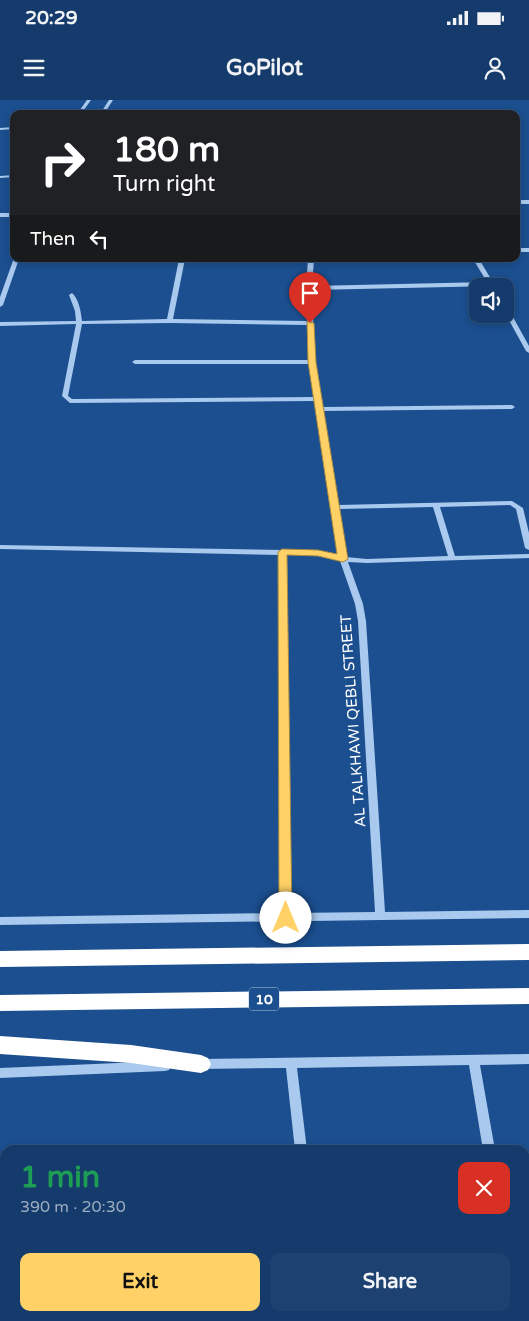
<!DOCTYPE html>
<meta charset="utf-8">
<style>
:root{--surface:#143b6b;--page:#1d4271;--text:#f1f3f6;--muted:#9dadc1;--line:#33557e;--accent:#ffd166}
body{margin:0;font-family:"Varela Round",sans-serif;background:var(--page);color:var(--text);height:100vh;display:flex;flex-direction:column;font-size:19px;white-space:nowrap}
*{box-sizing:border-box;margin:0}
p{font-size:16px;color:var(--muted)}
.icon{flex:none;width:28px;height:28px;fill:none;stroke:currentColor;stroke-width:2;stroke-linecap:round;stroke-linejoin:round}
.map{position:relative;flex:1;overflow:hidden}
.drawer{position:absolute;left:0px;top:1045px;width:530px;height:176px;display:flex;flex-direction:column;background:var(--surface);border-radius:15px 15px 0 0;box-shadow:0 2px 8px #0003,0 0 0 1px var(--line)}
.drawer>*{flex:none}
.guide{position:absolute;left:10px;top:10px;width:510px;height:152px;border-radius:10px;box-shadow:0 2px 8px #0003,0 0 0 1px var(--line);background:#202124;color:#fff;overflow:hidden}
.buttons{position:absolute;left:469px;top:178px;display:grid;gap:10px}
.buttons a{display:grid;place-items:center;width:45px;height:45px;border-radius:10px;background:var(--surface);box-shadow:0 2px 8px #0003,0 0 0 1px var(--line);font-size:25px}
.pin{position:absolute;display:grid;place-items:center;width:42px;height:42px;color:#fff;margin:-51px -21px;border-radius:50% 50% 50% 0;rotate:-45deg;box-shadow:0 0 5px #0007}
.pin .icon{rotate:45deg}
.me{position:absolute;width:55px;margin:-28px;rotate:0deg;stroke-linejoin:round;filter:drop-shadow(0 0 4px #0008)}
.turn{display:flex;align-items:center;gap:18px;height:105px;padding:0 20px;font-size:22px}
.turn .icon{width:65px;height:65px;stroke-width:2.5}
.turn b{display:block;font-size:35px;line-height:42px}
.then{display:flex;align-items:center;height:48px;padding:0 20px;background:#0003;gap:10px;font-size:19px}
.round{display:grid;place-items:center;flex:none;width:52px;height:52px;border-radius:10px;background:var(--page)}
.head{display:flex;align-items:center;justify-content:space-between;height:85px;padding:0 20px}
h1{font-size:30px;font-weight:700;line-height:38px;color:#1e9e55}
.button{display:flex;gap:10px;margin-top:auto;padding:10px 20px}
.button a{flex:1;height:58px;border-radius:10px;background:var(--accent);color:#111;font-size:20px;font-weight:700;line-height:58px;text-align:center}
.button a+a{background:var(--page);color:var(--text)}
.status{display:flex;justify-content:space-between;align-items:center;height:35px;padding:0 25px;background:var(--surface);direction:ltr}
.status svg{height:14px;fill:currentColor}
header{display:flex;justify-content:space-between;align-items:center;height:65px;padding:0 20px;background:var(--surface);font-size:22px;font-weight:700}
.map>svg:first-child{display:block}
</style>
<div class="status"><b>20:29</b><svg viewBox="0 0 49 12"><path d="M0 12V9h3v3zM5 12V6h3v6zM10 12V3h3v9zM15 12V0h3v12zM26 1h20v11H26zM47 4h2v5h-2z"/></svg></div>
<header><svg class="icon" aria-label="menu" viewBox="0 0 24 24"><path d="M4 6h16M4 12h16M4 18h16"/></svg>GoPilot<svg class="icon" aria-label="person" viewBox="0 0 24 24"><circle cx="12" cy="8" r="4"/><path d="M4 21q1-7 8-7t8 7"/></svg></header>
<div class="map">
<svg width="529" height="1221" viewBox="0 0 529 1221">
<rect width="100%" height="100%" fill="#1b4f8f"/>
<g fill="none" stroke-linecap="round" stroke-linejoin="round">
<!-- minor -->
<path fill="#a9c9ee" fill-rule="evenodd" d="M87,0H91L81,14H77Z
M109,0H113L104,14H100Z
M14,27V29L0,30V28Z
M14,75V77L0,78V76Z
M516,100H529V104H516Z
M0,113H14V117H0Z
M516,148H529V152H516Z
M14,158L19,159L3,205L0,207V197Z
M179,159H185L173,219L307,221L306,188L308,159H314L312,186L487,182L473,159H479L494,184L495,186L312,190L315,262L322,307L512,305L515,307L512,309L323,311L338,405L512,401L523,408L529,433V450L525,448L516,409L510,405L440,407L455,456L529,454V458L367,463L348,462L363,504L366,521L385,812L529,810V818L0,825V817L281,813L279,455L0,449V445L283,450L318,451L339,456L316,311L315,309L316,308L315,301L70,303L62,296L76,224L0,226V222L76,221L75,211L69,195L72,193C79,199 81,212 82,221L167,219ZM170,223L308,225L309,260H135L132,262L135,264H309L314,297L72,299L68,296L82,224ZM433,407L448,456L367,459L346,457L339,409ZM287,455H318L340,461L355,504L358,521L375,812L291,813Z
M505,206L508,208L529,246V253L526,251L505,213Z
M529,954V964L480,965L495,1050H483L469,965L297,968L307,1050H295L286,968L200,969L196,968L194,964L196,960L200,959Z
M165,961L169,962L171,966L169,970L165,971L0,978V968Z
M525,1172H529V1184H525Z
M525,1211L529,1221H515L514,1216H525Z
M313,1216H327L328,1221H314Z"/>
<!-- highway -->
<path fill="#fff" fill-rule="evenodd" d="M529,844V860L0,867V851Z
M529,888V904L0,911V895Z
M0,936L131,945L201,955L208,958L211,964L208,970L201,973L131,963L0,954Z"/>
</g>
<!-- route -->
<path fill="#ffd166" stroke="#a68842" d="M307,221L314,223L316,262L348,459L343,462L318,456L287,455L292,818L290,822L286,824L281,822L279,818L278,452L282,449L318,450L337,454L308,262Z"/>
<g text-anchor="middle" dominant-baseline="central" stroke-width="4.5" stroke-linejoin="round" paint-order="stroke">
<!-- shield labels -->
<rect fill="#1b4f8f" stroke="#bbcadd" stroke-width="1" x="249" y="887.5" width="30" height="23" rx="4"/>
<g font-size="14" font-weight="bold" fill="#fff">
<text x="264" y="899">10</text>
</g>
<!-- street labels -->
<g font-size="15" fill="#fff" stroke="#1b4f8f">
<text transform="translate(353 621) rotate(-94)">AL TALKHAWI QEBLI STREET</text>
</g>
</g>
</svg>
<div class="buttons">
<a><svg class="icon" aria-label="sound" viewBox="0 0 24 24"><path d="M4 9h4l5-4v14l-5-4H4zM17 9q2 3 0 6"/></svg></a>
</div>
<div class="pin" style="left:310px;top:223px;background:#d93025"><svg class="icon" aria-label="arrive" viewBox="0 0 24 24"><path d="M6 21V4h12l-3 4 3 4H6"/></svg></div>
<svg class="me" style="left:286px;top:818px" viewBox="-20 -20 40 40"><circle r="19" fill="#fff"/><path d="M0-13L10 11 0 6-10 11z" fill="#ffd166"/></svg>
<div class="guide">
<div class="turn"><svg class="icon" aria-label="right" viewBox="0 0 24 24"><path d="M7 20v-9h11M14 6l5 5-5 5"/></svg><div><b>180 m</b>Turn right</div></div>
<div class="then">Then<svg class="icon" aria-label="left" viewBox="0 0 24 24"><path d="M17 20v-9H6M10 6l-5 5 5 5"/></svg></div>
</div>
<section class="drawer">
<div class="head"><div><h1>1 min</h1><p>390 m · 20:30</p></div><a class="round" style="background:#d93025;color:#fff"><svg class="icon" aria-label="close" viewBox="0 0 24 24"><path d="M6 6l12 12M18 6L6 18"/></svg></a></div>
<div class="button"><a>Exit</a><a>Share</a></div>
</section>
</div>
